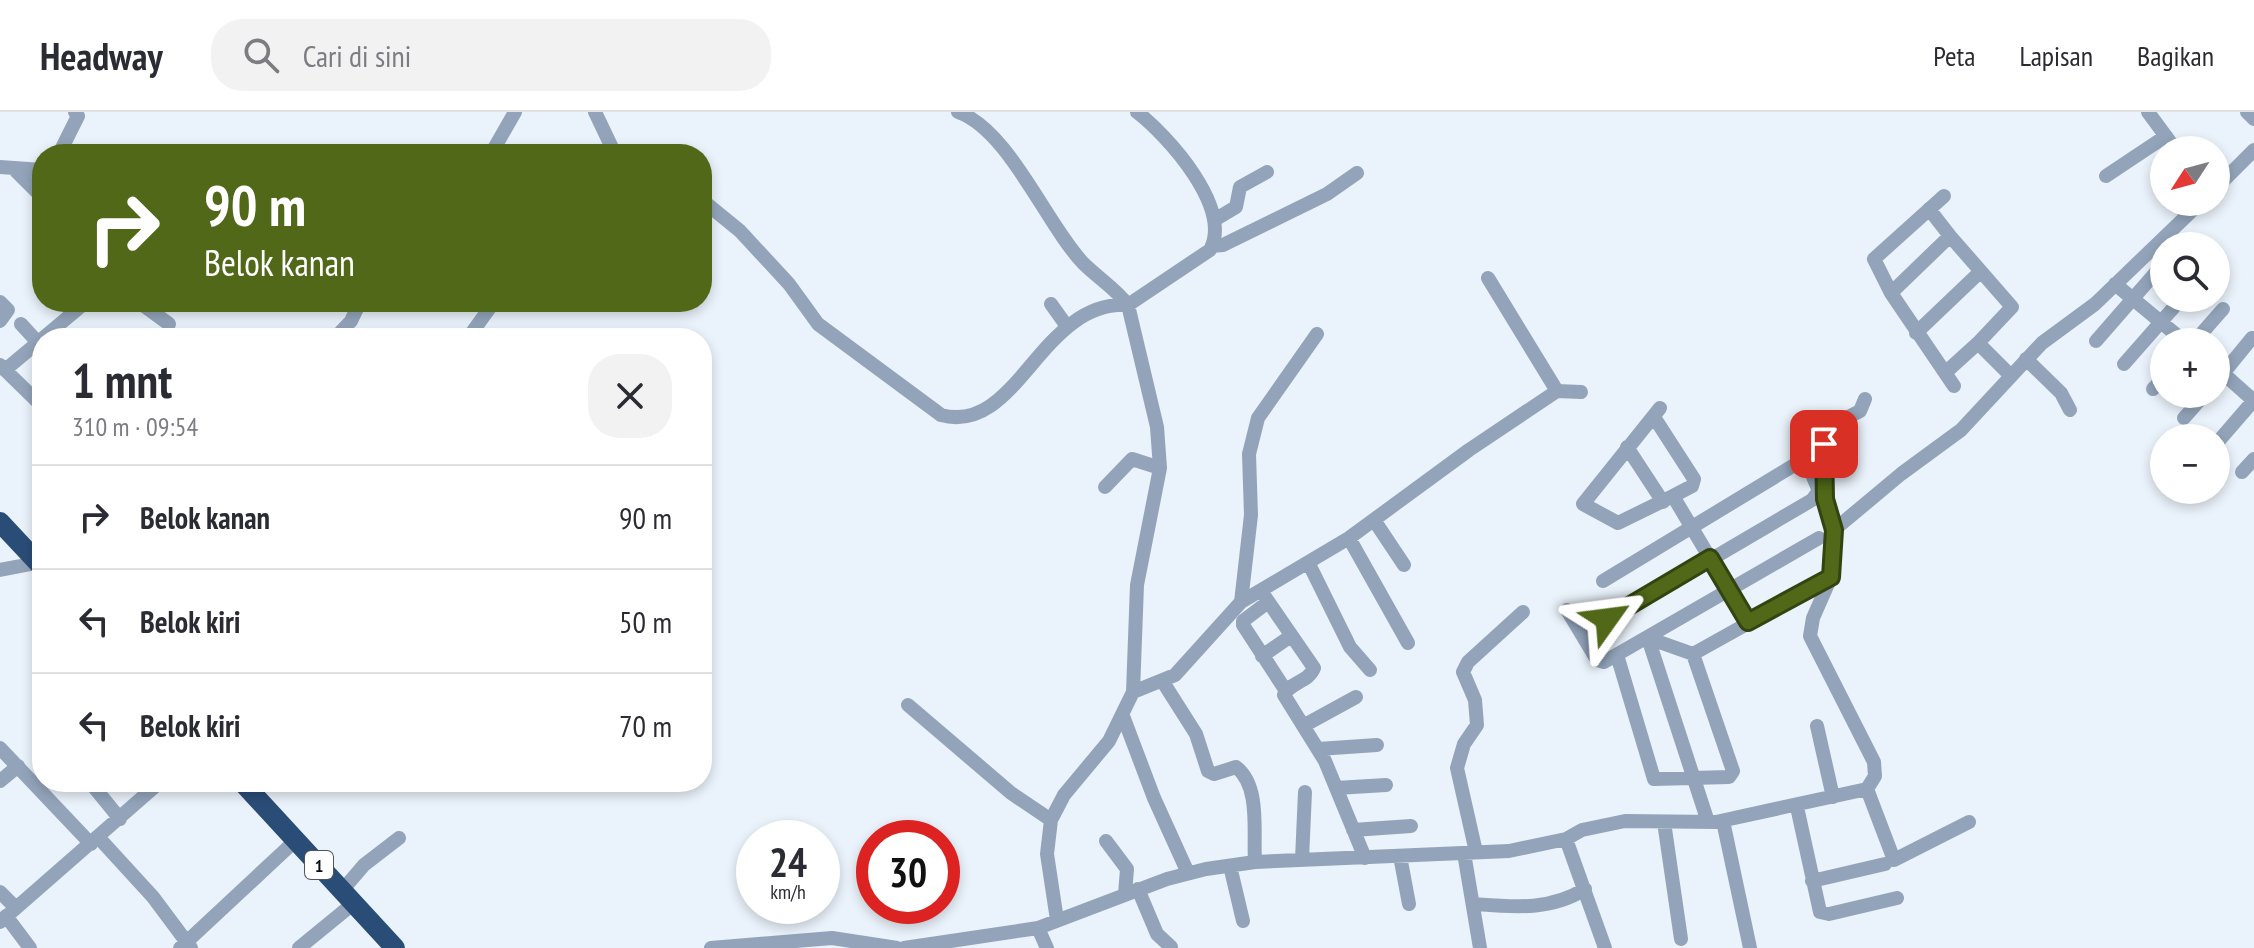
<!DOCTYPE html>
<html lang="id">
<meta charset="utf-8">
<style>
:root{--surface:#fff;--page:#f2f2f3;--text:#2b2b33;--muted:#7c7c81;--line:#e1e1e2}
body{margin:0;font-family:"PT Sans Narrow",sans-serif;background:var(--page);color:var(--text);height:100vh;display:flex;flex-direction:column;font-size:30px;white-space:nowrap}
*{box-sizing:border-box;margin:0}
p{font-size:26px;color:var(--muted)}
.icon{flex:none;width:44px;height:44px;fill:none;stroke:currentColor;stroke-width:2;stroke-linecap:round;stroke-linejoin:round}
.map{position:relative;flex:1;overflow:hidden}
.details{position:absolute;left:32px;top:216px;width:680px;height:464px;display:flex;flex-direction:column;background:var(--surface);border-radius:32px;box-shadow:0 4px 12px #0003}
.details>*{flex:none}
.banner{position:absolute;left:32px;top:32px;width:680px;height:168px;border-radius:32px;box-shadow:0 4px 12px #0003;background:#506818;color:#fff;overflow:hidden}
.needle{width:52px;rotate:234deg}
.tools{position:absolute;left:2150px;top:24px;display:grid;gap:16px}
.tools a{display:grid;place-items:center;width:80px;height:80px;border-radius:50%;background:var(--surface);box-shadow:0 4px 12px #0003;font-size:40px}
.speed{position:absolute;left:736px;top:708px;display:flex;gap:16px;font-size:40px;font-weight:700;text-align:center}
.speed>*{display:grid;place-content:center;width:104px;height:104px;border-radius:50%;background:var(--surface);box-shadow:0 4px 12px #0003;line-height:1}
.speed small{font-size:20px;font-weight:400}
.speed .limit{border:12px solid #d22;background:#fff;color:#111}
.pin{position:absolute;display:grid;place-items:center;width:68px;height:68px;color:#fff;margin:-34px;border-radius:16px;box-shadow:0 4px 12px #0006}
.me{position:absolute;width:88px;margin:-44px;rotate:59deg;stroke-linejoin:round;filter:drop-shadow(0 0 6px #0008)}
.turn{display:flex;align-items:center;gap:28px;height:168px;padding:0 40px;font-size:36px}
.turn .icon{width:104px;height:104px;stroke-width:2.5}
.turn b{display:block;font-size:56px;line-height:68px}
.round{display:grid;place-items:center;flex:none;width:84px;height:84px;border-radius:32px;background:var(--page)}
.head{display:flex;align-items:center;justify-content:space-between;height:136px;padding:0 40px}
h1{font-size:48px;font-weight:700;line-height:60px}
ul{padding:0;list-style:none}
li{display:flex;align-items:center;gap:24px;height:104px;padding:0 40px;border-top:2px solid var(--line)}
li div{flex:1}
li b{display:block;font-size:30px}
li em{font-style:normal}
header{display:flex;align-items:center;gap:48px;box-sizing:border-box;height:112px;padding:0 40px;background:var(--surface);border-bottom:2px solid var(--line)}
header strong{font-size:38px}
nav{display:flex;gap:44px;margin-inline-start:auto;font-size:28px}
.search{width:560px;height:72px;background:var(--page);display:flex;align-items:center;gap:20px;box-sizing:border-box;padding:0 28px;border-radius:32px;color:var(--muted);font-size:30px}
.map>svg:first-child{display:block}
</style>
<header>
<strong>Headway</strong>
<div class="search"><svg class="icon" aria-label="search" viewBox="0 0 24 24"><circle cx="10" cy="10" r="6"/><path d="M15 15l6 6"/></svg>Cari di sini</div>
<nav><a>Peta</a><a>Lapisan</a><a>Bagikan</a></nav>
</header>
<div class="map">
<svg width="2254" height="836" viewBox="0 0 2254 836">
<rect width="100%" height="100%" fill="#eaf2fb"/>
<g fill="none" stroke-linecap="round" stroke-linejoin="round">
<!-- minor -->
<path stroke="#93a4ba" stroke-width="14" d="M595,0L615,42
M958,0C1009,18 1046,112 1083,151C1098,166 1115,176 1128,193L1210,138C1233,96 1168,24 1137,0
M2148,0L2176,38
M2247,0L2254,7
M59,42L78,4L75,0
M491,42L515,0
M0,55L42,58
M16,59L42,85
M2106,64L2166,24
M2216,76L2254,38
M702,88L740,119L789,172L818,212L941,303C1018,324 1040,188 1128,193L1157,315L1160,356L1137,473L1133,580L1109,629L1064,683L1051,708L1047,742L1057,808
M1929,97L1950,124
M1216,107L1236,95L1240,75L1267,60
M1212,134L1223,133L1327,82L1357,61
M1488,166L1557,279
M2115,172L2185,230
M1891,181L1874,147L1944,84
M0,190L8,198L0,209
M139,190L169,212
M1051,192L1066,213
M21,212L42,235
M1916,221L1980,160
M335,226L351,209L360,190
M468,226L494,190
M2096,229L2164,151
M2194,230L2223,197
M2026,247L2061,281L2070,298
M2124,252L2182,186
M0,253L42,294
M2216,255L2254,289
M5,258L86,190
M1946,260L1978,231L2011,264
M2216,270L2252,226
M1954,274L1891,181L1950,124L2012,195L1978,231
M2153,277L2164,265
M1660,296L1583,392L1618,411L1673,384
M1654,305L1694,367L1692,374L1673,384L1748,510
M2184,306L2205,282
M2216,332L2254,288
M1627,335L1663,390
M2242,360L2254,347
M1105,375L1132,347L1160,356
M1374,408L1404,453
M1834,418C1824,385 1816,347 1831,314L1860,299L1865,287
M1349,426L1408,531
M1309,452L1350,535L1370,558
M0,458L31,452
M1261,479L1314,556C1309,570 1290,570 1284,583L1325,649L1365,746
M1241,490L1251,403L1249,342L1258,306L1317,222
M1268,490L1243,509V513L1286,579
M1567,498L1597,548L1604,550L1819,426
M1582,523L1812,388L1819,379L1806,348L1801,349L1603,469
M1648,526L1708,710
M1693,542L1831,465
M1617,543L1654,667L1729,665L1733,659L1693,542L1648,526
M1262,544L1291,524
M1163,570L1196,622L1208,659L1214,662L1236,655C1261,674 1253,721 1255,750
M1133,580L1175,563L1241,490L1349,426L1469,338L1557,279L1581,280
M908,593L1011,681L1051,708
M1123,604L1154,686L1188,761
M1303,614L1356,585
M1817,614L1833,685
M0,636L91,732
M1318,637L1377,633
M0,669L18,654
M94,675L120,707
M1336,676L1386,673
M1867,677L1894,748L1969,710
M1797,695L1820,800L1829,802L1897,786
M1723,709L1750,836
M1664,710L1681,827
M1353,718L1411,714
M99,726L153,785L191,836
M1566,727L1605,836
M1106,729L1127,757L1125,782
M1476,740L1457,656L1464,632L1477,613L1475,588L1463,560L1468,550L1523,500
M1464,741L1480,836
M1400,744L1409,792
M1302,747L1305,680
M1230,754L1243,809
M1812,769L1885,752
M346,774L364,753L399,726
M1138,777L1157,822L1171,835
M0,780L16,796
M1474,792C1513,795 1550,799 1585,777
M6,804L30,836
M0,810L160,670
M1038,816L1047,836
M180,836L296,728
M299,836L354,791
M711,836L832,826L897,836
M904,836L1038,816L1167,767L1206,757L1255,750L1509,739L1566,727L1582,718L1625,709L1716,710L1867,677L1875,664L1874,650L1810,524L1813,506L1831,465L1834,418L1901,362L1961,318L2042,231L2095,192L2201,90"/>
<!-- highway -->
<path stroke="#2a4d78" stroke-width="20" d="M0,410L42,455
M242,670L395,836"/>
</g>
<g fill="none" stroke-linecap="round" stroke-linejoin="round">
<defs>
<path id="route" d="M1607,507L1710,446L1748,510L1831,465L1834,418L1825,387L1824,332"/>
</defs>
<!-- route casing -->
<use href="#route" stroke="#344410" stroke-width="20"/>
<!-- route -->
<use href="#route" stroke="#506818" stroke-width="14"/>
</g>
<g text-anchor="middle" dominant-baseline="central" stroke-width="7" stroke-linejoin="round" paint-order="stroke">
<!-- shield labels -->
<rect fill="#fefefe" stroke="#51555a" stroke-width="2" x="305" y="739" width="28" height="28" rx="6"/>
<g font-size="18" font-weight="bold" fill="#070d14">
<text x="319" y="753">1</text>
</g>
</g>
</svg>
<div class="tools">
<a><svg class="needle" viewBox="-14 -14 28 28"><path d="M0-13l5 13h-10z" fill="#e53935"/><path d="M0 13l5-13h-10z" fill="#7c7c81"/></svg></a>
<a><svg class="icon" aria-label="search" viewBox="0 0 24 24"><circle cx="10" cy="10" r="6"/><path d="M15 15l6 6"/></svg></a>
<a>+</a>
<a>−</a>
</div>
<div class="speed"><div>24<small>km/h</small></div><div class="limit">30</div></div>
<div class="pin" style="left:1824px;top:332px;background:#d93025"><svg class="icon" aria-label="arrive" viewBox="0 0 24 24"><path d="M6 21V4h12l-3 4 3 4H6"/></svg></div>
<svg class="me" style="left:1607px;top:507px" viewBox="-20 -20 40 40"><path d="M0-17L14 15 0 8-14 15z" fill="#506818" stroke="#fff" stroke-width="4"/></svg>
<div class="banner">
<div class="turn"><svg class="icon" aria-label="right" viewBox="0 0 24 24"><path d="M7 20v-9h11M14 6l5 5-5 5"/></svg><div><b>90 m</b>Belok kanan</div></div>
</div>
<section class="details">
<div class="head"><div><h1>1 mnt</h1><p>310 m · 09:54</p></div><a class="round"><svg class="icon" aria-label="close" viewBox="0 0 24 24"><path d="M6 6l12 12M18 6L6 18"/></svg></a></div>
<ul>
<li><svg class="icon" aria-label="right" viewBox="0 0 24 24"><path d="M7 20v-9h11M14 6l5 5-5 5"/></svg><div><b>Belok kanan</b></div><em>90 m</em></li>
<li><svg class="icon" aria-label="left" viewBox="0 0 24 24"><path d="M17 20v-9H6M10 6l-5 5 5 5"/></svg><div><b>Belok kiri</b></div><em>50 m</em></li>
<li><svg class="icon" aria-label="left" viewBox="0 0 24 24"><path d="M17 20v-9H6M10 6l-5 5 5 5"/></svg><div><b>Belok kiri</b></div><em>70 m</em></li>
</ul>
</section>
</div>
